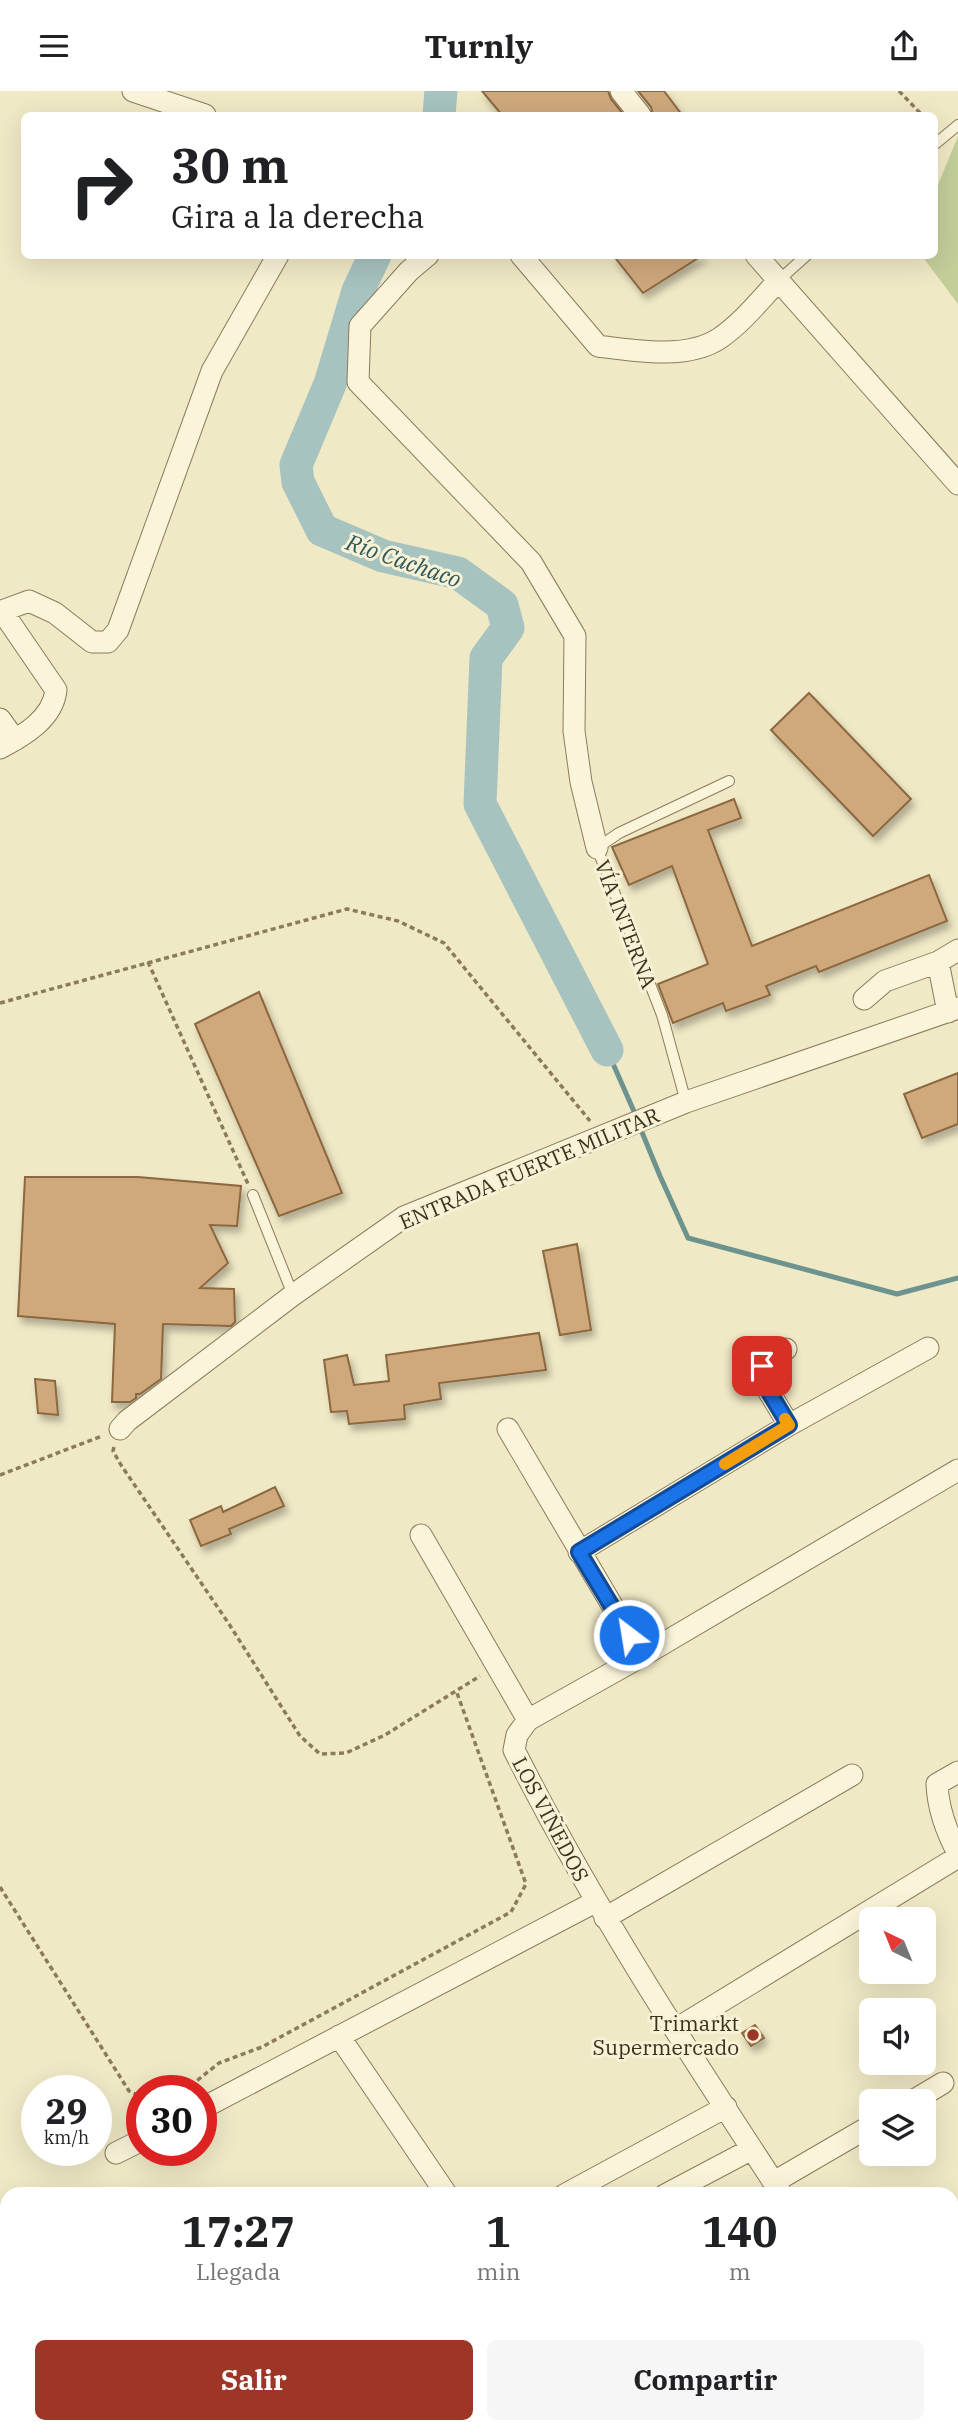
<!DOCTYPE html>
<html lang="es">
<meta charset="utf-8">
<style>
:root{--surface:#fff;--page:#f6f6f6;--text:#202124;--muted:#757577;--accent:#9e3628}
body{margin:0;font-family:"IBM Plex Serif",serif;background:var(--page);color:var(--text);height:100vh;display:flex;flex-direction:column;font-size:26px;white-space:nowrap}
*{box-sizing:border-box;margin:0}
p{font-size:23px;color:var(--muted)}
.icon{flex:none;width:38px;height:38px;fill:none;stroke:currentColor;stroke-width:2;stroke-linecap:round;stroke-linejoin:round}
.map{position:relative;flex:1;overflow:hidden}
.panel{position:absolute;left:0px;top:2096px;width:959px;height:247px;display:flex;flex-direction:column;background:var(--surface);border-radius:21px 21px 0 0;box-shadow:0 7px 28px #0002}
.panel>*{flex:none}
.top-card{position:absolute;left:21px;top:21px;width:917px;height:147px;border-radius:10px;box-shadow:0 7px 28px #0002;background:#fff;color:var(--text);overflow:hidden}
.needle{width:46px;rotate:317deg}
.controls{position:absolute;left:859px;top:1816px;display:grid;gap:14px}
.controls a{display:grid;place-items:center;width:77px;height:77px;border-radius:10px;background:var(--surface);box-shadow:0 7px 28px #0002;font-size:35px}
.speed{position:absolute;left:21px;top:1984px;display:flex;gap:14px;font-size:35px;font-weight:700;text-align:center}
.speed>*{display:grid;place-content:center;width:91px;height:91px;border-radius:50%;background:var(--surface);box-shadow:0 7px 28px #0002;line-height:1}
.speed small{font-size:18px;font-weight:400}
.speed .limit{border:10px solid #d22;background:#fff;color:#111}
.pin{position:absolute;display:grid;place-items:center;width:60px;height:60px;color:#fff;margin:-30px;border-radius:14px;box-shadow:0 4px 10px #0006}
.me{position:absolute;width:77px;margin:-38px;rotate:329deg;stroke-linejoin:round;filter:drop-shadow(0 0 5px #0008)}
.turn{display:flex;align-items:center;gap:24px;height:147px;padding:0 35px;font-size:32px}
.turn .icon{width:91px;height:91px;stroke-width:2.5}
.turn b{display:block;font-size:49px;line-height:60px}
.eta{display:flex;justify-content:space-evenly;align-items:center;height:119px;text-align:center}
.eta b{font-size:42px;font-weight:800;line-height:49px}
.primary-button{display:flex;gap:14px;margin-top:auto;padding:14px 35px}
.primary-button a{flex:1;height:80px;border-radius:10px;background:var(--accent);color:#fff;font-size:28px;font-weight:800;line-height:80px;text-align:center}
.primary-button a+a{background:var(--page);color:var(--text)}
header{display:flex;justify-content:space-between;align-items:center;height:91px;padding:0 35px;background:var(--surface);font-size:32px;font-weight:800}
.map>svg:first-child{display:block}
</style>
<header><svg class="icon" aria-label="menu" viewBox="0 0 24 24"><path d="M4 6h16M4 12h16M4 18h16"/></svg>Turnly<svg class="icon" aria-label="share" viewBox="0 0 24 24"><path d="M12 15V3M7 8l5-5 5 5M5 13v7h14v-7"/></svg></header>
<div class="map">
<svg width="958" height="2342" viewBox="0 0 958 2342">
<defs>
<filter id="shadow"><feDropShadow dx="3.5" dy="6" stdDeviation="3.5" flood-color="#0004"/></filter>
</defs>
<rect width="100%" height="100%" fill="#f0e9c6"/>
<!-- pitch -->
<path fill="#c2cf99" d="M958,45V213L922,165L934,164L935,101Z"/>
<g fill="none" stroke-linecap="round" stroke-linejoin="round">
<!-- stream -->
<path stroke="#6d938e" stroke-width="5" d="M607,959L636,1025
M639,1034L660,1085L688,1147L897,1203L958,1187"/>
<!-- river -->
<path stroke="#a7c3bf" stroke-width="33" d="M439,24L441,0
M375,164L358,200L330,293L296,374L298,391L322,439L383,465L458,482L502,514L508,537L486,567L480,713L607,959
M0,2186L7,2191
M177,2336L183,2342"/>
</g>
<!-- building -->
<path fill="#cfa87b" stroke="#8c673f" stroke-width="2" filter="url(#shadow)" d="M482,0H608L611,8L624,24H502Z
M638,0H664L682,24H653L651,16Z
M613,164H703L643,202Z
M809,602L911,708L873,745L771,639Z
M734,708L741,727L708,739L752,855L929,784L947,830L819,881L816,875L766,895L770,904L726,920L723,912L673,932L658,893L708,873L672,775L629,794L612,756Z
M259,901L342,1102L279,1125L195,933Z
M958,982V1033L922,1047L904,1003Z
M25,1086H138L241,1095L237,1135L210,1134L228,1172L200,1197L234,1198L235,1231L231,1235L163,1233L161,1288L140,1303H136V1307L130,1311H112L115,1233L18,1225Z
M577,1153L591,1239L560,1244L543,1160Z
M539,1242L546,1279L439,1292L441,1308L404,1314L405,1328L349,1333L347,1320L331,1321L324,1269L347,1264L354,1294L389,1290L386,1264Z
M35,1288L55,1290L58,1324L38,1322Z
M275,1396L284,1415L229,1438L231,1443L201,1455L190,1429L221,1415L223,1421Z
M755,1934L764,1947L751,1955L742,1942Z"/>
<g fill="none" stroke-linecap="round" stroke-linejoin="round">
<defs>
<path id="lane" d="M934,54L958,34
M778,190L807,164
M686,1011L662,924L597,757L619,742L729,690
M253,1104L293,1204"/>
<path id="street" d="M133,0L205,24
M621,0L640,24
M428,164L409,180L360,235L358,291L531,471L575,545L574,640L581,691L597,757
M521,164L598,255C635,260 688,269 720,247C742,232 760,209 778,190
M756,164L958,393
M0,628L15,649
M0,657C23,645 53,628 56,599L2,520L29,510L55,522L92,551H108L118,539L212,280L278,164
M938,871L948,921
M864,908L885,890L938,871L958,859
M786,1258L762,1275L760,1286L789,1334
M120,1338L127,1330L293,1204L404,1126L686,1011L958,917
M508,1338L642,1565
M421,1444L528,1629
M579,1461L789,1334L928,1257
M958,1681L937,1693C938,1718 946,1740 958,1762
M605,1827L852,1684
M676,1938L958,1766
M339,1945L447,2104
M911,2011L943,1992
M201,2018L595,1811
M116,2062L142,2049
M774,2091L872,2034
M564,2104L726,2016
M665,2104L752,2058
M782,2104C687,1959 592,1814 514,1659L517,1644L528,1629L642,1565L958,1379
M0,2242L7,2248
M952,2314L958,2318
M0,2326L7,2321
M113,2336L120,2342"/>
</defs>
<!-- lane casing -->
<use href="#lane" stroke="#8c7b5b" stroke-width="12"/>
<!-- street casing -->
<use href="#street" stroke="#8c7b5b" stroke-width="23"/>
<!-- path -->
<path stroke="#8c7b5b" stroke-width="3.5" stroke-dasharray="5 3.5" stroke-linecap="butt" d="M899,0L922,24
M148,871L248,1093
M0,912L347,818L398,830L444,852L590,1030
M114,1356L113,1360L121,1374L229,1533L300,1645L320,1663L346,1662L385,1644L480,1585
M0,1384L102,1345
M0,1796L129,2000L142,2006
M184,2000L219,1972L262,1956L511,1821L526,1793L457,1602"/>
<!-- lane -->
<use href="#lane" stroke="#faf4da" stroke-width="10"/>
<!-- street -->
<use href="#street" stroke="#faf4da" stroke-width="21"/>
</g>
<g fill="none" stroke-linecap="round" stroke-linejoin="round">
<defs>
<path id="route" d="M629,1544L579,1461L789,1334L760,1286L762,1275"/>
</defs>
<!-- route casing -->
<use href="#route" stroke="#114b97" stroke-width="18"/>
<!-- route -->
<use href="#route" stroke="#1a73e8" stroke-width="12"/>
<!-- slow -->
<path stroke="#f59e0b" stroke-width="12" d="M725,1373L789,1334L785,1328"/>
</g>
<!-- markers -->
<circle fill="#9e3628" stroke="#f7f1d6" stroke-width="2.5" cx="753" cy="1944" r="7"/>
<g text-anchor="middle" dominant-baseline="central" stroke-width="6" stroke-linejoin="round" paint-order="stroke">
<!-- street labels -->
<g font-size="21" fill="#3c311f" stroke="#f7f1d6">
<text transform="translate(626 833) rotate(69)">VÍA INTERNA</text>
<text transform="translate(529 1077) rotate(-23)">ENTRADA FUERTE MILITAR</text>
<text transform="translate(551 1728) rotate(62)">LOS VIÑEDOS</text>
</g>
<!-- poi labels -->
<g font-size="21" fill="#3c311f" stroke="#f7f1d6" text-anchor="end">
<text x="739" y="1932">Trimarkt<tspan x="739" dy="24">Supermercado</tspan></text>
</g>
<!-- water labels -->
<g font-size="23" font-style="italic" fill="#2e595c" stroke="#f7f1d6">
<text transform="translate(404 469) rotate(19)">Río Cachaco</text>
</g>
</g>
</svg>
<div class="controls">
<a><svg class="needle" viewBox="-14 -14 28 28"><path d="M0-13l5 13h-10z" fill="#e53935"/><path d="M0 13l5-13h-10z" fill="#757577"/></svg></a>
<a><svg class="icon" aria-label="sound" viewBox="0 0 24 24"><path d="M4 9h4l5-4v14l-5-4H4zM17 9q2 3 0 6"/></svg></a>
<a><svg class="icon" aria-label="layers" viewBox="0 0 24 24"><path d="M12 4l9 5-9 5-9-5zM3 14l9 5 9-5"/></svg></a>
</div>
<div class="speed"><div>29<small>km/h</small></div><div class="limit">30</div></div>
<div class="pin" style="left:762px;top:1275px;background:#d93025"><svg class="icon" aria-label="arrive" viewBox="0 0 24 24"><path d="M6 21V4h12l-3 4 3 4H6"/></svg></div>
<svg class="me" style="left:629px;top:1544px" viewBox="-20 -20 40 40"><circle r="17" fill="#1a73e8" stroke="#fff" stroke-width="3"/><path d="M0-11L8 9 0 5-8 9z" fill="#fff"/></svg>
<div class="top-card">
<div class="turn"><svg class="icon" aria-label="right" viewBox="0 0 24 24"><path d="M7 20v-9h11M14 6l5 5-5 5"/></svg><div><b>30 m</b>Gira a la derecha</div></div>
</div>
<section class="panel">
<div class="eta">
<div><b>17:27</b><p>Llegada</p></div>
<div><b>1</b><p>min</p></div>
<div><b>140</b><p>m</p></div>
</div>
<div class="primary-button"><a>Salir</a><a>Compartir</a></div>
</section>
</div>
